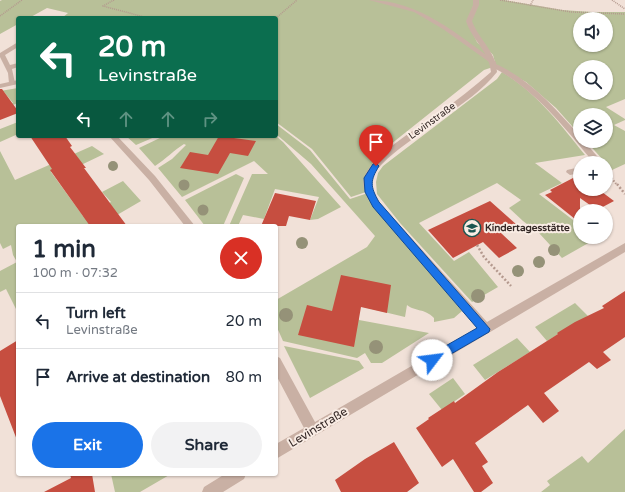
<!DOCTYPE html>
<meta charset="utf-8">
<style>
:root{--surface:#fff;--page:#f2f2f3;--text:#1f2937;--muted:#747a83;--line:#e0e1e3;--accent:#1a73e8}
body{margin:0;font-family:"Varela Round",sans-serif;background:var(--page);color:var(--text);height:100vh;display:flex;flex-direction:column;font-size:15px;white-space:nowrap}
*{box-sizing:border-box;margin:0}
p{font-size:13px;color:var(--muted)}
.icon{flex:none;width:22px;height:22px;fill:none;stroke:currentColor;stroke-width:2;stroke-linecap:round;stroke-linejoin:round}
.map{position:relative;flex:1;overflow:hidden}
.panel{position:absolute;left:16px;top:224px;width:262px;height:252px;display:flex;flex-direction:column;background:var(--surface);border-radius:4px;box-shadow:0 1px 3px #0004}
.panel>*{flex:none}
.banner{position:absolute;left:16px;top:16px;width:262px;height:122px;border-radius:4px;box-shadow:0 1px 3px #0004;background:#0b6e4f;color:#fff;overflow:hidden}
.controls{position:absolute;left:573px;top:12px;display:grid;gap:8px}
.controls a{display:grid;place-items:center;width:40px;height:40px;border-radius:50%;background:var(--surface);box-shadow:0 1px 3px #0004;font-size:20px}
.pin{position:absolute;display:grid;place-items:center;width:34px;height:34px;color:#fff;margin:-41px -17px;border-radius:50% 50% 50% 0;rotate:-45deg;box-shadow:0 0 4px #0007}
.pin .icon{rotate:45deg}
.me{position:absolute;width:44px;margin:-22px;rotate:60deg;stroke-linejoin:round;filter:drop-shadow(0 0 3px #0008)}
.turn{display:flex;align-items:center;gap:14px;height:84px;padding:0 16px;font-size:18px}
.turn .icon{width:52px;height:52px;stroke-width:2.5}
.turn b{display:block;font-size:28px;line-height:34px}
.lanes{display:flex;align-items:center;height:38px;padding:0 16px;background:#0003;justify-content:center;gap:20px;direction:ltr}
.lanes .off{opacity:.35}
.round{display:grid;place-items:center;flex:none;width:42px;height:42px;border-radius:21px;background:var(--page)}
.summary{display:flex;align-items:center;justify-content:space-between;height:68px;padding:0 16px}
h1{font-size:24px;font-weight:700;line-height:30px}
.cta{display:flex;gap:8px;margin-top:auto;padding:8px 16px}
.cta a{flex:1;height:46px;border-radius:24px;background:var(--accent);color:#fff;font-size:16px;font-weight:700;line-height:46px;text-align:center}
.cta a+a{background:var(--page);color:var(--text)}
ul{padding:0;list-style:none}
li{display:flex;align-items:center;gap:12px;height:56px;padding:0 16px;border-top:1px solid var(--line)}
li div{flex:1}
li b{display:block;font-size:15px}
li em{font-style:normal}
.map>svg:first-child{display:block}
</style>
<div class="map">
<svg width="625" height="492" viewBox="0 0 625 492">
<rect width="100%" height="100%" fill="#f1e1d8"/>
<!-- green -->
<path fill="#b8c098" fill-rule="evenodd" d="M2,0H474V4L467,21L477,42L490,55L493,67L484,70L386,148L373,163L365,178L366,192L351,197L312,149L276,122V18H62L68,13L47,8L29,18H18V24L0,34V1Z
M478,0H504L562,10L592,12H625V99L606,107L625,119V120L614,125L625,131V164L612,170L586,141H606V115H580V135L556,108L526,82L496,66L493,55L480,41L470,21ZM580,19H606V45H580ZM580,67H606V93H580Z
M502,72C537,93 560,124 585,155L535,163L562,183L539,194L577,223L580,221V237H599L562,258L539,233L523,221L509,208L521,200L497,183L419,223L454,261L469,252L498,287L472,302L400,223L377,194L376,182L378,173L383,166L497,79Z
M18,88V103L0,110V109L13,103L4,92L0,93V91Z
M18,122V134L0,142V129Z
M276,124L310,150L350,199L368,193L373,204L462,311L454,318L434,322V318C424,308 416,312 407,305L405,317L359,306V320L429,333L382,363H371L365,353L357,358L283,341L276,325V300L367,247L375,236L311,164L276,134Z
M126,136H157L136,145Z
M164,136H276L283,142L341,207L318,219L310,220L319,197L275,189L264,219L243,215L238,226H229L252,174H268L254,161L182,197L158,168L172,159L186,145L184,144C174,150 166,159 155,166L139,148Z
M92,146L104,154L81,165L51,172L83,216L111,202L102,192L123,181L141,201L117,215L123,221L114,226H18V313L6,289L0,292V271L17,262L13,255L11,245L3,249L0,243V151L15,180Z
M236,174L244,178L223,226H205L185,200Z
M575,303L588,316L547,341L535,327Z
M517,338L530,352L485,380L473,365Z
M284,346L359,361L364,368L310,398Z
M453,378L465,394L442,410L429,394Z
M625,429V492H541L550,485L547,481L582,456L588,463Z
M111,474H171L140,492H115Z"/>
<!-- building -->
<path fill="#c64e40" d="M0,89H2L18,111V113L0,120Z
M30,136H65L72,146L70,147L86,168H84L127,226H90L50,170L52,169Z
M219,136L256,141L248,156L230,153L218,174L180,168L190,152L208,155Z
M573,178L580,183V189H598L614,201L597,210L580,198V223L545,195L552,192L550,190Z
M275,193L316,201L310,220L289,216L286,226H261Z
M490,201L517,225L501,233L517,248L499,258L483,242L453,258L428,230Z
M341,275L391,285L387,313L361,307L354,347L298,335L307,305L332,311Z
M625,291V337L603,352L611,360L597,369L589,362L544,393L559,411L543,423L528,405L475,443L488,462L482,466L493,483L481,492H474L453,459L442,467L416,428L429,419L428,418L454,401L455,403L498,372L558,334L557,333L575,322L604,308L602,306Z
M18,340V439L17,440L0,396V351Z
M394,442L419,483L407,492H341L335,480L365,459Z
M70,474H92L95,492H44L71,478Z"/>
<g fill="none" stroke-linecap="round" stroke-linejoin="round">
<!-- path-far2 -->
<path stroke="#b4998e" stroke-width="1.5" stroke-dasharray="1 1" stroke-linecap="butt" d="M114,0L103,6L148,18
M500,0L571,12L625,14
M612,0L625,9
M530,6L533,0
M0,16L22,0
M276,18L297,0"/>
<!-- path-far1 -->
<path stroke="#b4998e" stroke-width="2" stroke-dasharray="1.5 1.5" stroke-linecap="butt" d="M606,171L617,185"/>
<!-- path -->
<path stroke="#b4998e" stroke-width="2.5" stroke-dasharray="2 2" stroke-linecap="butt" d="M617,184L625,194
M477,245L484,257L511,286"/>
<!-- lane -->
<path fill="#c9b0a4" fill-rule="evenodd" d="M369,0C419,0 458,35 496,62V64C531,80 555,108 580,136V141H584L603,163H594C564,127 535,89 492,67V64L443,29L414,12Z
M18,42V47L5,55L10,65L18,63V67L12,69L15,83L12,85L9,83L8,73L0,57V53Z
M580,167V173L570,175L566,172L567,170Z"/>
<!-- street -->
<path fill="#c9b0a4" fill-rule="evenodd" d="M473,0H479V5L472,21C479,40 496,51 497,72C483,90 462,104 444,117C427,130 377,160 372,179C370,187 375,195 379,202L487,322L625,243V252L276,459V444L304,428L276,375V356L280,358L315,422L477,328L373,206C368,198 361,188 364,178C371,155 418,128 438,114C456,101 474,87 491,72C489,51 472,40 466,21L473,5Z
M18,80V84L0,88V84Z
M109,136H117L155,176L195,226H185L149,180Z
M225,474H246L244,479L223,492H202L204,487Z"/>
</g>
<!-- trees -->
<g fill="#959278">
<circle cx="113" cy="166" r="5"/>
<circle cx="184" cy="185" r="5.5"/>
<circle cx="203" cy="210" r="5.5"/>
<circle cx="302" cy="243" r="6"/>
<circle cx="554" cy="250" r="6"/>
<circle cx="539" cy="262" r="6"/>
<circle cx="518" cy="271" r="6"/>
<circle cx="478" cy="296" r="7"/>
<circle cx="286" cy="315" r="7"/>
<circle cx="376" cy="347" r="7"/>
</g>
<!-- route -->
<path fill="#1a73e8" stroke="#114b97" d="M376,163L379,166C370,181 370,186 379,202L490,329L489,332L432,365L428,364L427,360L428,356L477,328L373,207L365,192L364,178L373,164Z"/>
<!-- icons -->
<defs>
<symbol id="school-ring" viewBox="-11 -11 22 22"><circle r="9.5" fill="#f9ece4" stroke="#1b5551" stroke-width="1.5"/><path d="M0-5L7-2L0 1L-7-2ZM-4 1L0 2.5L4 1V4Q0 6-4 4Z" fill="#1b5551"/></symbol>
</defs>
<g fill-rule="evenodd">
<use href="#school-ring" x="462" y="218" width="20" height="20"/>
</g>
<g text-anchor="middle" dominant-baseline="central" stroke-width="4" stroke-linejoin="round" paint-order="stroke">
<!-- street labels -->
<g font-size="10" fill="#342826" stroke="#f9ece4">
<text transform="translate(432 121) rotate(-36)">Levinstraße</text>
</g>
<!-- poi labels -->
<g font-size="10" font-weight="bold" fill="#342826" stroke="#f9ece4" text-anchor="start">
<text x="485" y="228">Kindertagesstätte</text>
</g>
<!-- near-street labels -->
<g font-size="12" fill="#342826" stroke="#f9ece4">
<text transform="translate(318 427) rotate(-31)">Levinstraße</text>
</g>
</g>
</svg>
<div class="controls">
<a><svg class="icon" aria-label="sound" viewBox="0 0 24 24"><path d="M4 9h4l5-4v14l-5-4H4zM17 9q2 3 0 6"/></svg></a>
<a><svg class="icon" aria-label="search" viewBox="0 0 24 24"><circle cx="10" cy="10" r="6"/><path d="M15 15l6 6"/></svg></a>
<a><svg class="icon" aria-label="layers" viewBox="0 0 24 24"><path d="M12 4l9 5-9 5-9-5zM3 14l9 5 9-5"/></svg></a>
<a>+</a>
<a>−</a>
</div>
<div class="pin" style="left:376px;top:166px;background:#d93025"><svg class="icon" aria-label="arrive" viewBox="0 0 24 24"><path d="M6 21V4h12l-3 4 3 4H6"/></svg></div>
<svg class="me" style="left:432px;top:360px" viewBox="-20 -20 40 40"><circle r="19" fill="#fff"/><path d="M0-13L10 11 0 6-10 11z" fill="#1a73e8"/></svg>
<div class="banner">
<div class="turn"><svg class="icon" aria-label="left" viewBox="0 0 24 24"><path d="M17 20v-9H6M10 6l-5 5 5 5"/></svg><div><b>20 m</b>Levinstraße</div></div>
<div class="lanes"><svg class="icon" aria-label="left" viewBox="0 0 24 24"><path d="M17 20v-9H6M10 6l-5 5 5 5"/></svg><svg class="icon off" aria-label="ahead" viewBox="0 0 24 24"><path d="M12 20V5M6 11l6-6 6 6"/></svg><svg class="icon off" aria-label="ahead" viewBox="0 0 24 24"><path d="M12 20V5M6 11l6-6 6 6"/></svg><svg class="icon off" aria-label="right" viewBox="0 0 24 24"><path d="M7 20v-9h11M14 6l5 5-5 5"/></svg></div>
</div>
<section class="panel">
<div class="summary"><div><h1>1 min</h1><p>100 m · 07:32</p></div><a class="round" style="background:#d93025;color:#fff"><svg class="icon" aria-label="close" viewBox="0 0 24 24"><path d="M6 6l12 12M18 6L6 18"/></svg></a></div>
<ul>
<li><svg class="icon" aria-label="left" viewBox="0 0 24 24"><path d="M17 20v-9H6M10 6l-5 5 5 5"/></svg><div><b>Turn left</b><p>Levinstraße</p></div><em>20 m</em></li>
<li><svg class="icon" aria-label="arrive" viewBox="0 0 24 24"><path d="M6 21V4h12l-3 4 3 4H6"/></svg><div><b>Arrive at destination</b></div><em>80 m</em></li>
</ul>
<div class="cta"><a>Exit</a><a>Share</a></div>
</section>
</div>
